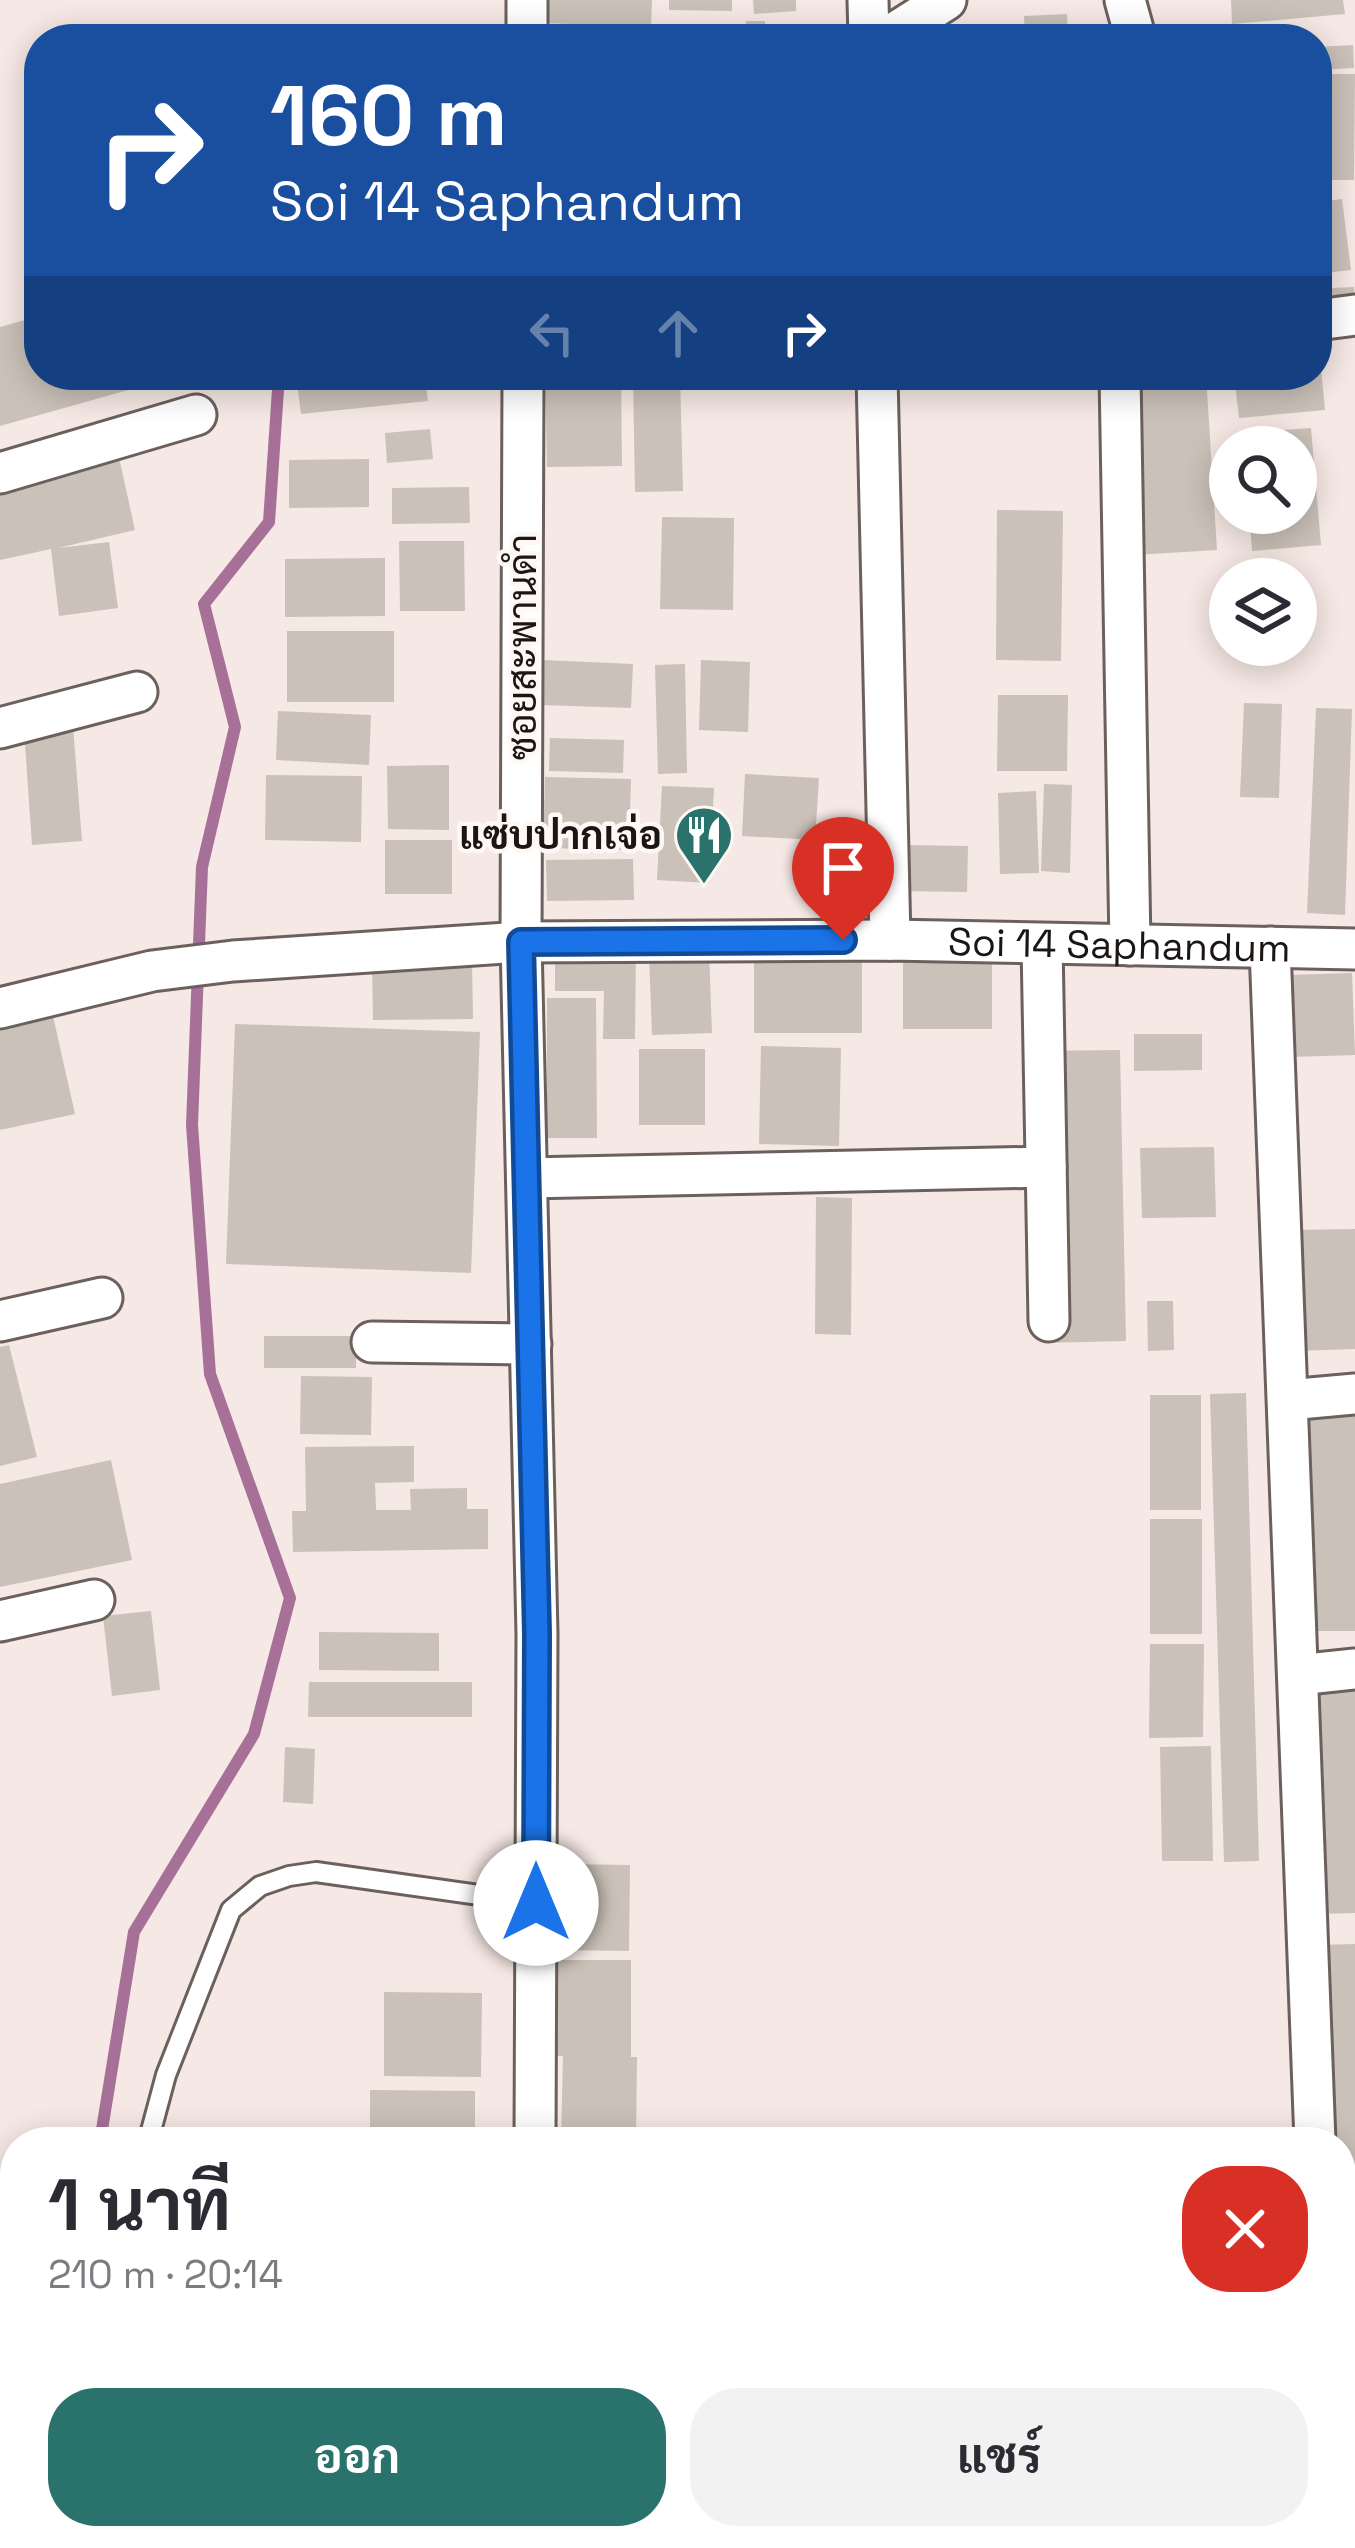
<!DOCTYPE html>
<html lang="th">
<meta charset="utf-8">
<style>
:root{--surface:#fff;--page:#f2f2f3;--text:#2b2b33;--muted:#7c7c81;--accent:#2a736d}
body{margin:0;font-family:"Space Grotesk",Sarabun,sans-serif;background:var(--page);color:var(--text);height:100vh;display:flex;flex-direction:column;font-size:45px;white-space:nowrap}
*{box-sizing:border-box;margin:0}
p{font-size:39px;color:var(--muted)}
.icon{flex:none;width:66px;height:66px;fill:none;stroke:currentColor;stroke-width:2;stroke-linecap:round;stroke-linejoin:round}
.map{position:relative;flex:1;overflow:hidden}
.side{position:absolute;left:0px;top:2127px;width:1356px;height:423px;display:flex;flex-direction:column;background:var(--surface);border-radius:48px 48px 0 0;box-shadow:0 6px 30px #0003}
.side>*{flex:none}
.hud{position:absolute;left:24px;top:24px;width:1308px;height:366px;border-radius:48px;box-shadow:0 6px 30px #0003;background:#1a4fa0;color:#fff;overflow:hidden}
.fabs{position:absolute;left:1209px;top:426px;display:grid;gap:24px}
.fabs a{display:grid;place-items:center;width:108px;height:108px;border-radius:50%;background:var(--surface);box-shadow:0 6px 30px #0003;font-size:60px}
.pin{position:absolute;display:grid;place-items:center;width:102px;height:102px;color:#fff;margin:-123px -51px;border-radius:50% 50% 50% 0;rotate:-45deg;box-shadow:0 0 12px #0007}
.pin .icon{rotate:45deg}
.me{position:absolute;width:132px;margin:-66px;rotate:0deg;stroke-linejoin:round;filter:drop-shadow(0 0 9px #0008)}
.turn{display:flex;align-items:center;gap:42px;height:252px;padding:0 48px;font-size:54px}
.turn .icon{width:156px;height:156px;stroke-width:2.5}
.turn b{display:block;font-size:84px;line-height:102px}
.lanes{display:flex;align-items:center;height:114px;padding:0 48px;background:#0003;justify-content:center;gap:60px;direction:ltr}
.lanes .off{opacity:.35}
.round{display:grid;place-items:center;flex:none;width:126px;height:126px;border-radius:48px;background:var(--page)}
.headline{display:flex;align-items:center;justify-content:space-between;height:204px;padding:0 48px}
h1{font-size:72px;font-weight:700;line-height:90px}
.cta{display:flex;gap:24px;margin-top:auto;padding:24px 48px}
.cta a{flex:1;height:138px;border-radius:48px;background:var(--accent);color:#fff;font-size:48px;font-weight:700;line-height:138px;text-align:center}
.cta a+a{background:var(--page);color:var(--text)}
.map>svg:first-child{display:block}
</style>
<div class="map">
<svg width="1355" height="2548" viewBox="0 0 1355 2548">
<rect width="100%" height="100%" fill="#f6e8e4"/>
<g fill="none" stroke-linecap="round" stroke-linejoin="round">
<!-- stream -->
<path stroke="#a77099" stroke-width="12" d="M100,2142L134,1932L254,1734L290,1598L210,1374L192,1125L202,867L235,727L204,604L269,522L279,375
M73,2548L74,2535"/>
</g>
<!-- building -->
<path fill="#cac1b8" d="M542,0H652L651,27L541,23Z
M669,0H732V11L669,10Z
M753,0H796V11L754,14Z
M1231,0H1343L1345,14L1232,24Z
M1067,14L1068,39H1025L1024,16Z
M746,21H765V39H746Z
M735,26L736,39H666V29Z
M653,30L654,39H608L607,33Z
M1353,45L1354,68L1317,70V47Z
M1317,74H1355L1354,180H1317Z
M1342,199L1351,270L1317,274V202Z
M1354,287L1355,303L1332,304L1331,288Z
M39,316V375H135L139,387L0,426V327Z
M1317,358H1320L1325,410L1239,418L1234,375H1317Z
M296,375H425L428,401L301,414Z
M545,375H621L622,466L547,467Z
M633,375H680L683,491L635,492Z
M1125,375H1206L1217,550L1135,555Z
M1311,428L1321,545L1252,551L1249,513H1296V447H1243L1242,433Z
M430,429L433,459L387,463L385,433Z
M118,453L135,530L58,548L109,542L118,608L59,616L51,549L0,560V479Z
M369,459V507L289,508V460Z
M469,487L470,523L392,524V488Z
M997,510L1063,511L1061,661L996,660Z
M662,517L734,518L733,610L660,609Z
M399,541H464L465,611H400Z
M385,558V616L285,617V559Z
M287,631H394V702H287Z
M543,660L633,664L631,708L542,705Z
M701,660L750,662L748,732L699,730Z
M685,664L687,773L658,774L655,665Z
M998,695H1068L1067,771H997Z
M1244,703L1282,704L1279,798L1240,797Z
M1316,708L1352,709L1345,915L1307,913Z
M278,711L371,715L369,765L276,760Z
M73,726L82,841L32,845L24,730Z
M550,738L624,740L623,773L549,771Z
M449,765V830L388,829L387,766Z
M745,774L819,778L815,840L742,836Z
M266,775L362,776L361,842L265,840Z
M545,777L631,779L629,850L543,848Z
M1044,784L1072,785L1070,873L1041,871Z
M662,786L714,788L709,883L657,880Z
M1036,791L1039,873L1000,874L998,793Z
M385,840H452V894H385Z
M901,845L968,846L967,892L900,891Z
M633,859L634,900L547,901L546,860Z
M555,946L636,948L635,1039H603L604,991H555Z
M709,951L712,1033L652,1035L649,954Z
M754,952H862V1033H754Z
M992,954V1029H903V955Z
M472,962L473,1019L373,1020L372,963Z
M1352,973L1355,1055L1290,1057L1287,975Z
M547,998H596L597,1138H547Z
M53,1016L75,1114L0,1130V1028Z
M235,1024L480,1032L471,1273L226,1264Z
M1134,1034H1202V1070L1134,1071Z
M761,1046L841,1048L839,1146L759,1144Z
M639,1049H705V1125H639Z
M1120,1050L1126,1341L1044,1343L1038,1051Z
M1214,1147L1216,1217L1142,1218L1140,1148Z
M816,1197L852,1198L851,1335L815,1334Z
M1355,1229V1349L1293,1351L1291,1230Z
M1147,1301H1173L1174,1350L1148,1351Z
M264,1336H356V1368H264Z
M9,1345L37,1457L0,1466V1347Z
M301,1376L372,1377L371,1435L300,1434Z
M1246,1393L1259,1861L1224,1862L1210,1394Z
M1150,1395H1201V1510H1150Z
M1309,1401H1355V1631H1310Z
M414,1446V1482L375,1483L376,1510H411L410,1489L467,1488V1509H488V1549L293,1552L292,1511H306L305,1447Z
M111,1460L132,1560L0,1587V1484Z
M1150,1519H1202V1634H1150Z
M151,1611L160,1690L112,1696L103,1616Z
M319,1632L439,1633V1671L319,1670Z
M1150,1644H1204L1203,1737L1149,1738Z
M309,1682H472V1717H308Z
M1316,1683H1355V1913L1317,1914Z
M1211,1746L1213,1861H1162L1160,1747Z
M285,1747L315,1749L313,1804L283,1802Z
M563,1864L630,1865L629,1951L561,1950Z
M1355,1944V2194L1341,2195V2142H1325L1317,1945Z
M555,1960H631V2057H637L636,2142H561L563,2056H554Z
M384,1992L482,1993L481,2077L384,2076Z
M370,2090L475,2091V2142H370Z"/>
<g fill="none" stroke-linecap="round" stroke-linejoin="round">
<defs>
<path id="service" d="M148,2142L166,2075L231,1910L260,1886L289,1876L316,1872L536,1903"/>
<g id="minor">
<path d="M868,0L869,39"/>
<path d="M1125,0L1133,29L1132,39"/>
<path d="M527,39V0"/>
<path d="M885,39L946,0"/>
<path d="M1317,320L1355,315"/>
<path d="M523,375L521,942L537,1634L535,2142"/>
<path d="M877,375L890,940"/>
<path d="M1120,375L1130,945"/>
<path d="M0,473L196,415"/>
<path d="M0,728L137,692"/>
<path d="M1042,944L1049,1321"/>
<path d="M1270,947L1315,2142"/>
<path id="s1" d="M0,1008L152,971L233,961L521,942L890,940L1355,949"/>
<path d="M527,1178L1046,1167"/>
<path d="M0,1321L102,1298"/>
<path d="M372,1342L531,1344"/>
<path d="M1288,1400L1355,1394"/>
<path d="M0,1621L94,1600"/>
<path d="M1298,1675L1355,1669"/>
<path d="M656,2548V2535"/>
</g>
</defs>
<!-- service casing -->
<use href="#service" stroke="#6c605d" stroke-width="24"/>
<!-- minor casing -->
<use href="#minor" stroke="#6c605d" stroke-width="45"/>
<!-- service -->
<use href="#service" stroke="#fff" stroke-width="18"/>
<!-- minor -->
<use href="#minor" stroke="#fff" stroke-width="39"/>
</g>
<g fill="none" stroke-linecap="round" stroke-linejoin="round">
<defs>
<path id="route" d="M536,1903L537,1634L521,942L843,940"/>
</defs>
<!-- route casing -->
<use href="#route" stroke="#114b97" stroke-width="30"/>
<!-- route -->
<use href="#route" stroke="#1a73e8" stroke-width="21"/>
</g>
<!-- icons -->
<defs>
<symbol id="restaurant-pin" viewBox="-11 -11 22 30"><path d="M0 17L-7.5 6A9.5 9.5 0 1 1 7.5 6Z" fill="#2a736d" stroke="#fff7f4"/><path d="M-5-6h1v4h1v-4h1v4h1v-4h1v5L-1.5 .5V6h-2V.5L-5-1ZM5-6V6H3V1.5H1.5Q1.5-4 5-6Z" fill="#fff"/></symbol>
</defs>
<g fill-rule="evenodd">
<use href="#restaurant-pin" x="671" y="802" width="66" height="90"/>
</g>
<g text-anchor="middle" dominant-baseline="central" stroke-width="9" stroke-linejoin="round" paint-order="stroke">
<!-- street labels -->
<g font-size="39" fill="#1a1614" stroke="#fff7f4">
<text transform="translate(522 647) rotate(-90)">ซอยสะพานดำ</text>
<text stroke="none"><textPath href="#s1" startOffset="1125">Soi 14 Saphandum</textPath></text>
</g>
<!-- poi labels -->
<g font-size="39" font-weight="bold" fill="#1a1614" stroke="#fff7f4" text-anchor="end">
<text x="662" y="835">แซ่บปากเจ่อ</text>
</g>
</g>
</svg>
<div class="fabs">
<a><svg class="icon" aria-label="search" viewBox="0 0 24 24"><circle cx="10" cy="10" r="6"/><path d="M15 15l6 6"/></svg></a>
<a><svg class="icon" aria-label="layers" viewBox="0 0 24 24"><path d="M12 4l9 5-9 5-9-5zM3 14l9 5 9-5"/></svg></a>
</div>
<div class="pin" style="left:843px;top:940px;background:#d93025"><svg class="icon" aria-label="arrive" viewBox="0 0 24 24"><path d="M6 21V4h12l-3 4 3 4H6"/></svg></div>
<svg class="me" style="left:536px;top:1903px" viewBox="-20 -20 40 40"><circle r="19" fill="#fff"/><path d="M0-13L10 11 0 6-10 11z" fill="#1a73e8"/></svg>
<div class="hud">
<div class="turn"><svg class="icon" aria-label="right" viewBox="0 0 24 24"><path d="M7 20v-9h11M14 6l5 5-5 5"/></svg><div><b>160 m</b>Soi 14 Saphandum</div></div>
<div class="lanes"><svg class="icon off" aria-label="left" viewBox="0 0 24 24"><path d="M17 20v-9H6M10 6l-5 5 5 5"/></svg><svg class="icon off" aria-label="ahead" viewBox="0 0 24 24"><path d="M12 20V5M6 11l6-6 6 6"/></svg><svg class="icon" aria-label="right" viewBox="0 0 24 24"><path d="M7 20v-9h11M14 6l5 5-5 5"/></svg></div>
</div>
<section class="side">
<div class="headline"><div><h1>1 นาที</h1><p>210 m · 20:14</p></div><a class="round" style="background:#d93025;color:#fff"><svg class="icon" aria-label="close" viewBox="0 0 24 24"><path d="M6 6l12 12M18 6L6 18"/></svg></a></div>
<div class="cta"><a>ออก</a><a>แชร์</a></div>
</section>
</div>
